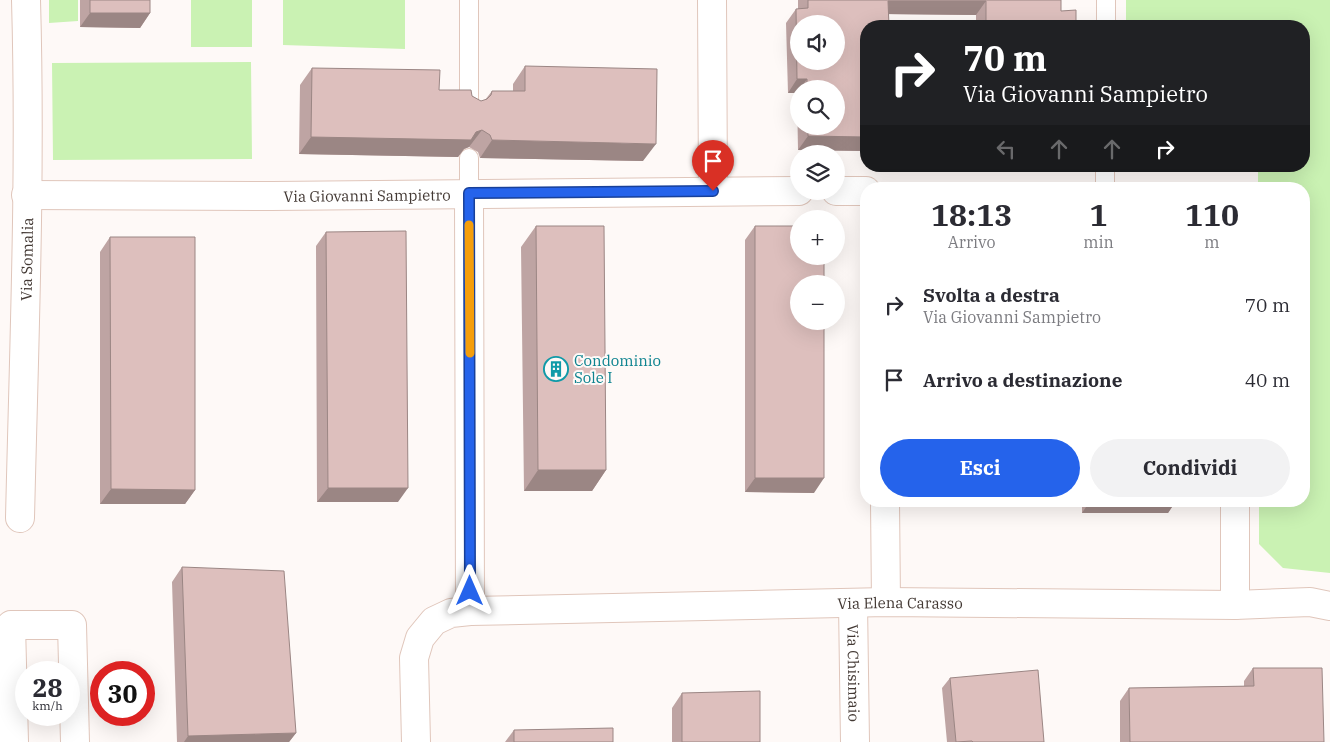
<!DOCTYPE html>
<html lang="it">
<meta charset="utf-8">
<style>
:root{--surface:#fff;--page:#f2f2f3;--text:#2b2b33;--muted:#7c7c81;--accent:#2563eb}
body{margin:0;font-family:"IBM Plex Serif",serif;background:var(--page);color:var(--text);height:100vh;display:flex;flex-direction:column;font-size:19px;white-space:nowrap}
*{box-sizing:border-box;margin:0}
p{font-size:16px;color:var(--muted)}
.icon{flex:none;width:28px;height:28px;fill:none;stroke:currentColor;stroke-width:2;stroke-linecap:round;stroke-linejoin:round}
.map{position:relative;flex:1;overflow:hidden}
.sheet{position:absolute;left:860px;top:182px;width:450px;height:325px;display:flex;flex-direction:column;background:var(--surface);border-radius:20px;box-shadow:0 5px 20px #0002}
.sheet>*{flex:none}
.guide{position:absolute;left:860px;top:20px;width:450px;height:152px;border-radius:20px;box-shadow:0 5px 20px #0002;background:#202124;color:#fff;overflow:hidden}
.fabs{position:absolute;left:790px;top:15px;display:grid;gap:10px}
.fabs a{display:grid;place-items:center;width:55px;height:55px;border-radius:50%;background:var(--surface);box-shadow:0 5px 20px #0002;font-size:25px}
.speed{position:absolute;left:15px;top:661px;display:flex;gap:10px;font-size:25px;font-weight:700;text-align:center}
.speed>*{display:grid;place-content:center;width:65px;height:65px;border-radius:50%;background:var(--surface);box-shadow:0 5px 20px #0002;line-height:1}
.speed small{font-size:12px;font-weight:400}
.speed .limit{border:8px solid #d22;background:#fff;color:#111}
.pin{position:absolute;display:grid;place-items:center;width:42px;height:42px;color:#fff;margin:-51px -21px;border-radius:50% 50% 50% 0;rotate:-45deg;box-shadow:0 0 5px #0007}
.pin .icon{rotate:45deg}
.me{position:absolute;width:55px;margin:-28px;rotate:0deg;stroke-linejoin:round;filter:drop-shadow(0 0 4px #0008)}
.turn{display:flex;align-items:center;gap:18px;height:105px;padding:0 20px;font-size:22px}
.turn .icon{width:65px;height:65px;stroke-width:2.5}
.turn b{display:block;font-size:35px;line-height:42px}
.lanes{display:flex;align-items:center;height:48px;padding:0 20px;background:#0003;justify-content:center;gap:25px;direction:ltr}
.lanes .off{opacity:.35}
.eta{display:flex;justify-content:space-evenly;align-items:center;height:85px;text-align:center}
.eta b{font-size:30px;font-weight:700;line-height:35px}
.button{display:flex;gap:10px;margin-top:auto;padding:10px 20px}
.button a{flex:1;height:58px;border-radius:30px;background:var(--accent);color:#fff;font-size:20px;font-weight:700;line-height:58px;text-align:center}
.button a+a{background:var(--page);color:var(--text)}
ul{padding:0;list-style:none}
li{display:flex;align-items:center;gap:15px;height:75px;padding:0 20px}
li div{flex:1}
li b{display:block;font-size:19px}
li em{font-style:normal}
.map>svg:first-child{display:block}
</style>
<div class="map">
<svg width="1330" height="742" viewBox="0 0 1330 742">
<rect width="100%" height="100%" fill="#fef9f7"/>
<!-- green -->
<path fill="#caf2b3" d="M49,0H78V21L49,23Z
M191,0H252V47H191Z
M283,0H405V49L283,45Z
M1126,0H1330V573L1283,568L1259,544V501H1304V189H1258V166H1304V26H1126Z
M251,62L252,159L53,160L52,63Z"/>
<g fill="none" stroke-linecap="round" stroke-linejoin="round">
<defs>
<path id="lane" d="M1106,26V0
M469,108V0
M1105,189V166
M469,193V158"/>
<g id="street">
<path d="M712,0L713,191"/>
<path d="M836,191H866"/>
<path d="M469,193L470,611"/>
<path id="s1" d="M26,195L272,196L799,191"/>
<path d="M885,501L886,602"/>
<path d="M1235,501V605"/>
<path id="s2" d="M20,518C24,346 31,173 26,0"/>
<path id="s3" d="M853,603L855,742"/>
<path d="M14,742L11,625H72L75,742"/>
<path id="s4" d="M416,742L414,658L420,638L434,621L451,613L470,611L886,602L1235,605L1310,602L1330,606"/>
</g>
</defs>
<!-- lane casing -->
<use href="#lane" stroke="#e0c6bb" stroke-width="20"/>
<!-- street casing -->
<use href="#street" stroke="#e0c6bb" stroke-width="30"/>
<!-- lane -->
<use href="#lane" stroke="#fff" stroke-width="18"/>
<!-- street -->
<use href="#street" stroke="#fff" stroke-width="28"/>
</g>
<!-- wall -->
<path fill="#bea4a3" fill-rule="evenodd" d="M80,0H150V13L140,28L80,27Z
M798,0H1061V11L1076,26H976V15L889,14L866,151L798,150L797,93H788L786,23L796,9H798ZM799,89H836V126H799Z
M525,66L643,161L480,158L478,152L469,147L464,149L458,157L299,154L300,85L312,68L472,96L481,101L485,100L492,91H513V84Z
M536,226L606,470L592,491H524L521,247Z
M755,226L814,493L745,492V240Z
M326,232L398,502H317L316,246Z
M110,237L195,490L185,504H100V252Z
M942,501H1024L1023,503L943,506Z
M1082,501H1176L1168,513H1082Z
M182,567L296,733L289,742H177L172,582Z
M1253,668L1324,742H1120V701L1129,688L1244,686V681Z
M950,678L1044,742H947L942,688Z
M682,693L760,742H672V708Z
M514,730L613,742H505Z"/>
<!-- shaded-wall -->
<path fill="#9b8684" d="M888,1H986L976,15L879,14Z
M90,13H150L140,28L80,27Z
M797,79H807L800,89H799V90L797,93H788Z
M482,130L469,147L464,149L458,157L299,154L311,137L476,132Z
M808,136L866,137V151L798,150Z
M492,140L656,144L643,161L480,158Z
M538,470H606L592,491H524Z
M755,478H824L814,493L745,492Z
M328,488H408L398,502H317Z
M111,489L195,490L185,504H100Z
M946,501H1024L1023,503L943,506Z
M1090,501H1176L1168,513H1082Z
M296,733L289,742H184L188,736Z"/>
<!-- building -->
<path fill="#ddbfbd" stroke="#9b8684" fill-rule="evenodd" d="M90,0H150V13H90Z
M808,0H1061V11L1076,10V26H986V1H888L889,26H866V137L808,136V126H836V89H807V79H797L796,9L808,8ZM799,24H836V61H799Z
M525,66L657,69L656,144L492,140L490,135L482,130L476,132L471,140L311,137L312,68L440,70L439,90H471L472,96L481,101L487,99L491,95L492,91H525Z
M536,226H604L606,470H538Z
M755,226H799V256H824V284H799V321H824V478H755Z
M406,231L408,488H328L326,232Z
M110,237H195V490L111,489Z
M182,567L284,571L296,733L188,736Z
M1253,668H1322L1324,742H1130L1129,688L1254,686Z
M1038,670L1044,742H973L972,741L956,742L950,678Z
M760,691V742H682V693Z
M613,728V742H514V730Z"/>
<g fill="none" stroke-linecap="round" stroke-linejoin="round">
<defs>
<path id="route" d="M470,591L469,193L713,191"/>
</defs>
<!-- route casing -->
<use href="#route" stroke="#184099" stroke-width="12"/>
<!-- route -->
<use href="#route" stroke="#2563eb" stroke-width="9"/>
<!-- slow -->
<path stroke="#f59e0b" stroke-width="9" d="M469,225L470,353"/>
</g>
<!-- icons -->
<defs>
<symbol id="building-ring" viewBox="-11 -11 22 22"><circle r="9.5" fill="#fef9f7" stroke="#0f9aa8" stroke-width="1.5"/><path d="M-4-6H4V6H1V3H-1V6H-4ZM-2.5-4.3h1.7v1.8h-1.7ZM.8-4.3h1.7v1.8H.8ZM-2.5-1h1.7V.8h-1.7ZM.8-1h1.7V.8H.8Z" fill="#0f9aa8"/></symbol>
</defs>
<g fill-rule="evenodd">
<use href="#building-ring" x="542" y="355" width="28" height="28"/>
</g>
<g text-anchor="middle" dominant-baseline="central" stroke-width="4" stroke-linejoin="round" paint-order="stroke">
<!-- street labels -->
<g font-size="15" fill="#433934" stroke="#fef9f7">
<text stroke="none"><textPath href="#s1" startOffset="341">Via Giovanni Sampietro</textPath></text>
<text stroke="none"><textPath href="#s2" startOffset="259">Via Somalia</textPath></text>
<text stroke="none"><textPath href="#s4" startOffset="595">Via Elena Carasso</textPath></text>
<text stroke="none"><textPath href="#s3" startOffset="70">Via Chisimaio</textPath></text>
</g>
<!-- culture labels -->
<g font-size="15" fill="#0d838f" stroke="#fef9f7" text-anchor="start">
<text x="574" y="360">Condominio<tspan x="574" dy="17">Sole I</tspan></text>
</g>
</g>
</svg>
<div class="fabs">
<a><svg class="icon" aria-label="sound" viewBox="0 0 24 24"><path d="M4 9h4l5-4v14l-5-4H4zM17 9q2 3 0 6"/></svg></a>
<a><svg class="icon" aria-label="search" viewBox="0 0 24 24"><circle cx="10" cy="10" r="6"/><path d="M15 15l6 6"/></svg></a>
<a><svg class="icon" aria-label="layers" viewBox="0 0 24 24"><path d="M12 4l9 5-9 5-9-5zM3 14l9 5 9-5"/></svg></a>
<a>+</a>
<a>−</a>
</div>
<div class="speed"><div>28<small>km/h</small></div><div class="limit">30</div></div>
<div class="pin" style="left:713px;top:191px;background:#d93025"><svg class="icon" aria-label="arrive" viewBox="0 0 24 24"><path d="M6 21V4h12l-3 4 3 4H6"/></svg></div>
<svg class="me" style="left:470px;top:591px" viewBox="-20 -20 40 40"><path d="M0-17L14 15 0 8-14 15z" fill="#2563eb" stroke="#fff" stroke-width="4"/></svg>
<div class="guide">
<div class="turn"><svg class="icon" aria-label="right" viewBox="0 0 24 24"><path d="M7 20v-9h11M14 6l5 5-5 5"/></svg><div><b>70 m</b>Via Giovanni Sampietro</div></div>
<div class="lanes"><svg class="icon off" aria-label="left" viewBox="0 0 24 24"><path d="M17 20v-9H6M10 6l-5 5 5 5"/></svg><svg class="icon off" aria-label="ahead" viewBox="0 0 24 24"><path d="M12 20V5M6 11l6-6 6 6"/></svg><svg class="icon off" aria-label="ahead" viewBox="0 0 24 24"><path d="M12 20V5M6 11l6-6 6 6"/></svg><svg class="icon" aria-label="right" viewBox="0 0 24 24"><path d="M7 20v-9h11M14 6l5 5-5 5"/></svg></div>
</div>
<section class="sheet">
<div class="eta">
<div><b>18:13</b><p>Arrivo</p></div>
<div><b>1</b><p>min</p></div>
<div><b>110</b><p>m</p></div>
</div>
<ul>
<li><svg class="icon" aria-label="right" viewBox="0 0 24 24"><path d="M7 20v-9h11M14 6l5 5-5 5"/></svg><div><b>Svolta a destra</b><p>Via Giovanni Sampietro</p></div><em>70 m</em></li>
<li><svg class="icon" aria-label="arrive" viewBox="0 0 24 24"><path d="M6 21V4h12l-3 4 3 4H6"/></svg><div><b>Arrivo a destinazione</b></div><em>40 m</em></li>
</ul>
<div class="button"><a>Esci</a><a>Condividi</a></div>
</section>
</div>
